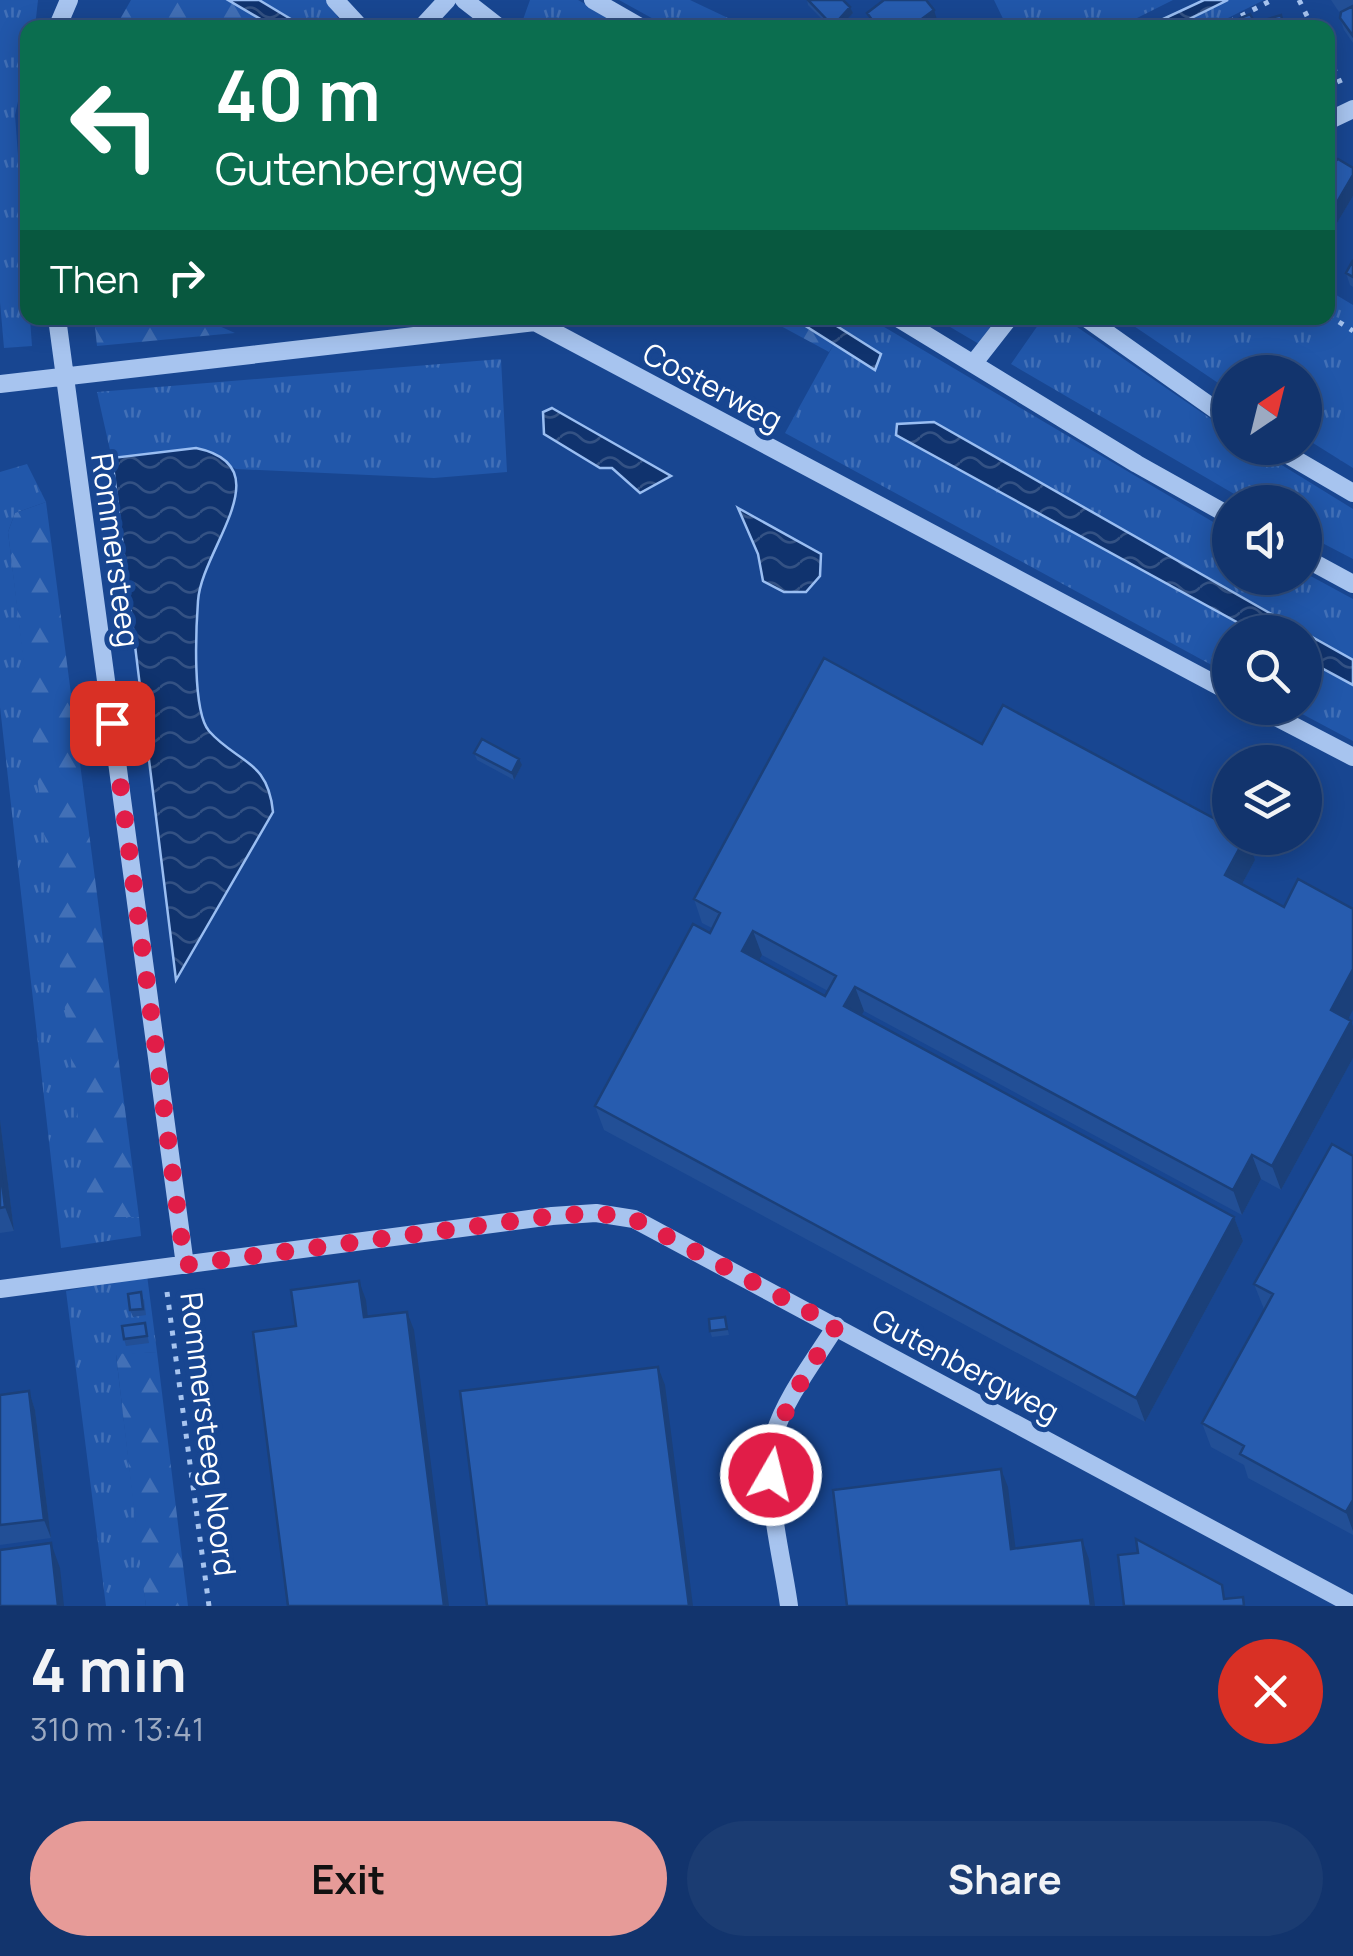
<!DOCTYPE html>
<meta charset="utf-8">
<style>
:root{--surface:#12346d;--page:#1b3c72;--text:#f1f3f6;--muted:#9caac2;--line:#314f80;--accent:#e69b98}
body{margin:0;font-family:Manrope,sans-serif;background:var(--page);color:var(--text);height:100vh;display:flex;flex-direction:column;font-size:38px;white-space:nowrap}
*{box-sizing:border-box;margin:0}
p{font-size:32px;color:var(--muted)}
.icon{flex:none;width:55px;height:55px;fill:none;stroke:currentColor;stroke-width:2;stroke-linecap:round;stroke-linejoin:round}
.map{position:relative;height:1606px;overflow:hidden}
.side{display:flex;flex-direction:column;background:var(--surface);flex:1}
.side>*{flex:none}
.top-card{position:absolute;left:20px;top:20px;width:1315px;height:305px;border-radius:20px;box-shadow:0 5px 25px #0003,0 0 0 2px var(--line);background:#0b6e4f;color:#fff;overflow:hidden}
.needle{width:65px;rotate:35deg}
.controls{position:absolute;left:1212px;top:355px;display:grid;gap:20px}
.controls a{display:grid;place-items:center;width:110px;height:110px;border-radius:50%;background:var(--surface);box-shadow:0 5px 25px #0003,0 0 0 2px var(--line);font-size:50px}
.pin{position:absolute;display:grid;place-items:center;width:85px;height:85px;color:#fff;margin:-42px;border-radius:20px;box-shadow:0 5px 15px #0006}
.me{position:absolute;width:110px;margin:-55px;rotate:8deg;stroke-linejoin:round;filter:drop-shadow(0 0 8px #0008)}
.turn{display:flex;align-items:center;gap:35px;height:210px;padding:0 30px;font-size:45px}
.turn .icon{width:130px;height:130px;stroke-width:2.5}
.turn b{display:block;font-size:70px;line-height:85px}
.then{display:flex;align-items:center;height:95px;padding:0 30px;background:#0003;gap:20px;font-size:38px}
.round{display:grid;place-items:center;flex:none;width:105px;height:105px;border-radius:52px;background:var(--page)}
.overview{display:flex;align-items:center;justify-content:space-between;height:170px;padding:0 30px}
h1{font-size:60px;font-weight:700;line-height:75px}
.action{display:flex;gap:20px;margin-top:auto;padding:20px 30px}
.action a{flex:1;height:115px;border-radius:60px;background:var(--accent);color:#111;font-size:40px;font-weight:700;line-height:115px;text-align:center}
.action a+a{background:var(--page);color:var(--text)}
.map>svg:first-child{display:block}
</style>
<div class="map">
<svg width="1353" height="1606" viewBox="0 0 1353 1606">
<defs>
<pattern id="grass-tufts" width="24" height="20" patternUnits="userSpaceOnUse" patternTransform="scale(2.5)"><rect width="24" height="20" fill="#2157aa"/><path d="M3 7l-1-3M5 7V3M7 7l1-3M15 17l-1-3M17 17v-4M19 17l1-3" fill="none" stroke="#4270b7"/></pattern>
<pattern id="forest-firs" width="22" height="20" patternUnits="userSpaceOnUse" patternTransform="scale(2.5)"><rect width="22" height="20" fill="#2157aa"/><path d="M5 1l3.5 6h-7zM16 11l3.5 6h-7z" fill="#4270b7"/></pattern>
<pattern id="water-waves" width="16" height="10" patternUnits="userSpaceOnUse" patternTransform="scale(2.5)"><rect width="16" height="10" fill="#10336e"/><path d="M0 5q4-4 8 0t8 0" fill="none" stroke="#345284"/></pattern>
</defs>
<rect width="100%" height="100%" fill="#184691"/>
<!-- grass -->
<path fill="url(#grass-tufts)" d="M0,0H38L35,27L28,28L27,60L15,115L32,346L4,348L0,302Z
M259,0H329L339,20L349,27H304Z
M530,0H578L627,27L520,28Z
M619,0H690L747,27H668Z
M994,0H1173L1119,27H1007Z
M1228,0H1264L1210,27L1173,28Z
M1328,290L1353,305V468L1305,438V372H1230V391L1122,318H1328Z
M824,318H869L1230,532V578H1305V573L1353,599V741L1291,708H1305V632H1230V675L785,433L834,344L874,370L880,354Z
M935,318H1003L984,347Z
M1043,318H1064L1230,432V448H1254L1353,509V559L1305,534V502H1248L1011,364Z
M501,359L507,472L434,478L236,469L198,448L112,459L97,392Z
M27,464L46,502L15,513L8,532L54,903L102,1217H139L141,1236L61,1248L0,707V472Z
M147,1275L157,1352L116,1355L146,1606H106L66,1291Z"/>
<!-- forest -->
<path fill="url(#forest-firs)" d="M131,0H228L274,27L115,28Z
M94,318H201L235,333L97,346Z
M766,318H793L834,344L829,352Z
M46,502L139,1217H102L89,1211L8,532L15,513Z
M157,1352L188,1606H146L141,1571L116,1354Z"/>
<!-- water -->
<path fill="url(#water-waves)" stroke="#9abef2" stroke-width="2.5" d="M228,0H259L304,27H274Z
M1204,0H1228L1173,27H1146Z
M793,318H824L881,354L875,370Z
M552,408L671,476L640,493L612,468H600L544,434L543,412Z
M934,422L1303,632H1255L896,435L897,424Z
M196,448C284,466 201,549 198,601C196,628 192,711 209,731C237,763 268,759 273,812L176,980L112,458Z
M738,508L821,554L820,576L806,592H784L763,581L758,554Z
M1305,633L1353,660V685L1305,659Z"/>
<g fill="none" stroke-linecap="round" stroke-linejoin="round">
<!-- path -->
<path stroke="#a7c4ef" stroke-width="5" stroke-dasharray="5 8" stroke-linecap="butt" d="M1299,0L1313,28
M1218,28L1272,0
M1328,55L1343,89
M1328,315L1353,331
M167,1292L209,1606"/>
<!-- minor -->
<path stroke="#a7c4ef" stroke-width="18" d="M335,0L361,28
M464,0L500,28
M593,0L642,28
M57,28L69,0
M421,28L447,0
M1328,121L1353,109
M57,318L185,1265
M898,318L1137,464L1230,516
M1086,318L1230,420
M973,364L1009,318
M0,384L535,322L1230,692
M1276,448L1353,493
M1305,558L1353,584
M1259,708L1353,757
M0,1289L552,1216L596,1213L634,1219L1353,1605
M789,1606C783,1560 761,1479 774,1435C786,1396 815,1360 836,1326"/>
</g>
<!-- wall -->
<path fill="#224f96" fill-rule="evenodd" d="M807,0H843L850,7L853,13L839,28H831L808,5Z
M1331,0H1353V5L1339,12Z
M1353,6V43L1344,30L1340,18Z
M1328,164L1329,166L1353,168V196L1334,228L1328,225Z
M1353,260V287L1350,285L1346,273Z
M982,744L1255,860L1242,884L1284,907L1353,909V1010L1348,1019L1351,1021L1353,1026V1058L1281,1190L1261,1179L1242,1215L864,1011L861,1016L1234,1217L1243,1241L1145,1422L604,1130L595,1106L712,928L702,923L694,899ZM762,955L828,991L825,996L759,960Z
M474,753L522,765L514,780L477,760Z
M0,1120L14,1231L0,1233Z
M1353,1156V1535L1248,1478L1244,1465L1211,1447L1202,1423L1264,1309L1254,1284Z
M144,1299L146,1315L133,1317L130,1310Z
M725,1317L729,1335L712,1337L710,1331Z
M145,1323L149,1343L126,1346L124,1339Z
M29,1391L35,1410L51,1538L0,1545V1395Z"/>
<!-- shaded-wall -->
<path fill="#1b407a" d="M850,7L853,13L839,28H833V26Z
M934,10L938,23L932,28H922L919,21Z
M1353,175V196L1334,228L1329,216Z
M519,759L522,765L514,780L512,773Z
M1245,838H1247L1255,860L1234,899L1225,875Z
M753,931L762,955L751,975L742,951Z
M1353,969V1010L1340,1035L1331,1010Z
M855,987L864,1011L853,1031L844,1006Z
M1351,1021L1353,1026V1058L1281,1190L1272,1166Z
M0,1120L14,1231L5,1207L0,1166Z
M1252,1155L1261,1179L1242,1215L1233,1190Z
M1234,1217L1243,1241L1145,1422L1136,1398Z
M359,1281L366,1300L370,1336L364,1317Z
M407,1312L414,1330L449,1606H444Z
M658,1367L665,1385L693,1606H689Z
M29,1391L35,1410L51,1538L44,1520Z
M1001,1469L1008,1487L1018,1568L1011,1549Z
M1353,1500V1531L1346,1512Z
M1082,1540L1089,1559L1095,1606H1091Z
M51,1543L60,1568L64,1606H58Z"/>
<!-- building -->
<path fill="#275caf" stroke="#1b407a" stroke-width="2.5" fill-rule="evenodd" d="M808,0H843L850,7L833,26Z
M884,0H926L934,10L919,21L924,28H878L867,13Z
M1353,6V36L1340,18L1341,12Z
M1250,14L1255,23L1281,15L1284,28H1243L1238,19Z
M1338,159L1353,168V175L1329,216L1328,215V164L1329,166Z
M1353,260V277L1346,273Z
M824,658L982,744L1003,705L1230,827V838H1245L1225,875L1284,907L1298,879L1353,909V969L1331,1010L1351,1021L1272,1166L1252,1155L1233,1190L855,987L844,1006L1234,1217L1136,1398L595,1106L693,924L710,933L720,913L694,899ZM753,931L836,976L825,996L742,951Z
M482,739L519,759L512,773L474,753Z
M1332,1144L1353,1156V1500L1346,1512L1240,1454L1244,1446L1202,1423L1273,1294L1254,1284Z
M0,1166L5,1207L0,1208Z
M359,1281L364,1317L407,1312L444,1606H288L253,1332L296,1326L291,1290Z
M141,1292L143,1309L130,1310L128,1294Z
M725,1317L727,1329L710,1331L709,1319Z
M145,1323L147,1336L124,1339L122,1326Z
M658,1367L689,1606H487L460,1391Z
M29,1391L44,1520L0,1525V1395Z
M1001,1469L1011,1549L1082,1540L1091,1606H847L833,1490Z
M1136,1539L1222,1585L1224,1599L1243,1597L1244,1606H1124L1118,1555L1138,1553Z
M51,1543L58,1606H0V1550Z"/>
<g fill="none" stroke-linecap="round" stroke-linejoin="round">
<!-- route -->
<path stroke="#e11d48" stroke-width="18" stroke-dasharray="0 32.4" d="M112,723L185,1265L552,1216L596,1213L634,1219L836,1326C805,1377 774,1414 771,1475"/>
</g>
<g text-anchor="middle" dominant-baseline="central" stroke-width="10" stroke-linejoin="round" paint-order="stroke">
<!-- street labels -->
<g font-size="30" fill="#fff" stroke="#184691">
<text transform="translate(713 386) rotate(28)">Costerweg</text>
<text transform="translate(116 550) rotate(82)">Rommersteeg</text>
<text transform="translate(966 1365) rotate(28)">Gutenbergweg</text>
<text transform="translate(209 1434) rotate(83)">Rommersteeg Noord</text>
</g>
</g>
</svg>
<div class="controls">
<a><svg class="needle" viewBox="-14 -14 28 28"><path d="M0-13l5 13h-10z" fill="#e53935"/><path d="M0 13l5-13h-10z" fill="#9caac2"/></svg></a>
<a><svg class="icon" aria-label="sound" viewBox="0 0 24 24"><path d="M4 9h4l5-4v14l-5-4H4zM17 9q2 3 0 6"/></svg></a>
<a><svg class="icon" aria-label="search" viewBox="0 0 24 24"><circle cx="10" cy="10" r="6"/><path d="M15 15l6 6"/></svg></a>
<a><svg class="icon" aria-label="layers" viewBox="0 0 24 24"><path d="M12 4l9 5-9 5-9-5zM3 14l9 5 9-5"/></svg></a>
</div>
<div class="pin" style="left:112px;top:723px;background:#d93025"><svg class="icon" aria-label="arrive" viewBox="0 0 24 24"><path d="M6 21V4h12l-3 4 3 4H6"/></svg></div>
<svg class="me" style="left:771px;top:1475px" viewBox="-20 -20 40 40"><circle r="17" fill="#e11d48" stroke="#fff" stroke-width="3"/><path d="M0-11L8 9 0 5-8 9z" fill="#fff"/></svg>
<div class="top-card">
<div class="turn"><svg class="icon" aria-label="left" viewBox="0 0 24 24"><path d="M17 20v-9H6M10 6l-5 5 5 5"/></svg><div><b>40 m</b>Gutenbergweg</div></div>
<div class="then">Then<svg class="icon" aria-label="right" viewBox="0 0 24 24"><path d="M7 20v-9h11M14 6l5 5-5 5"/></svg></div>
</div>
</div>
<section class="side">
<div class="overview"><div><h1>4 min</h1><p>310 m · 13:41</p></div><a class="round" style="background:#d93025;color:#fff"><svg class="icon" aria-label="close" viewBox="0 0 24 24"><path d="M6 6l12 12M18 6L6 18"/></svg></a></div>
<div class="action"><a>Exit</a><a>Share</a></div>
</section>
